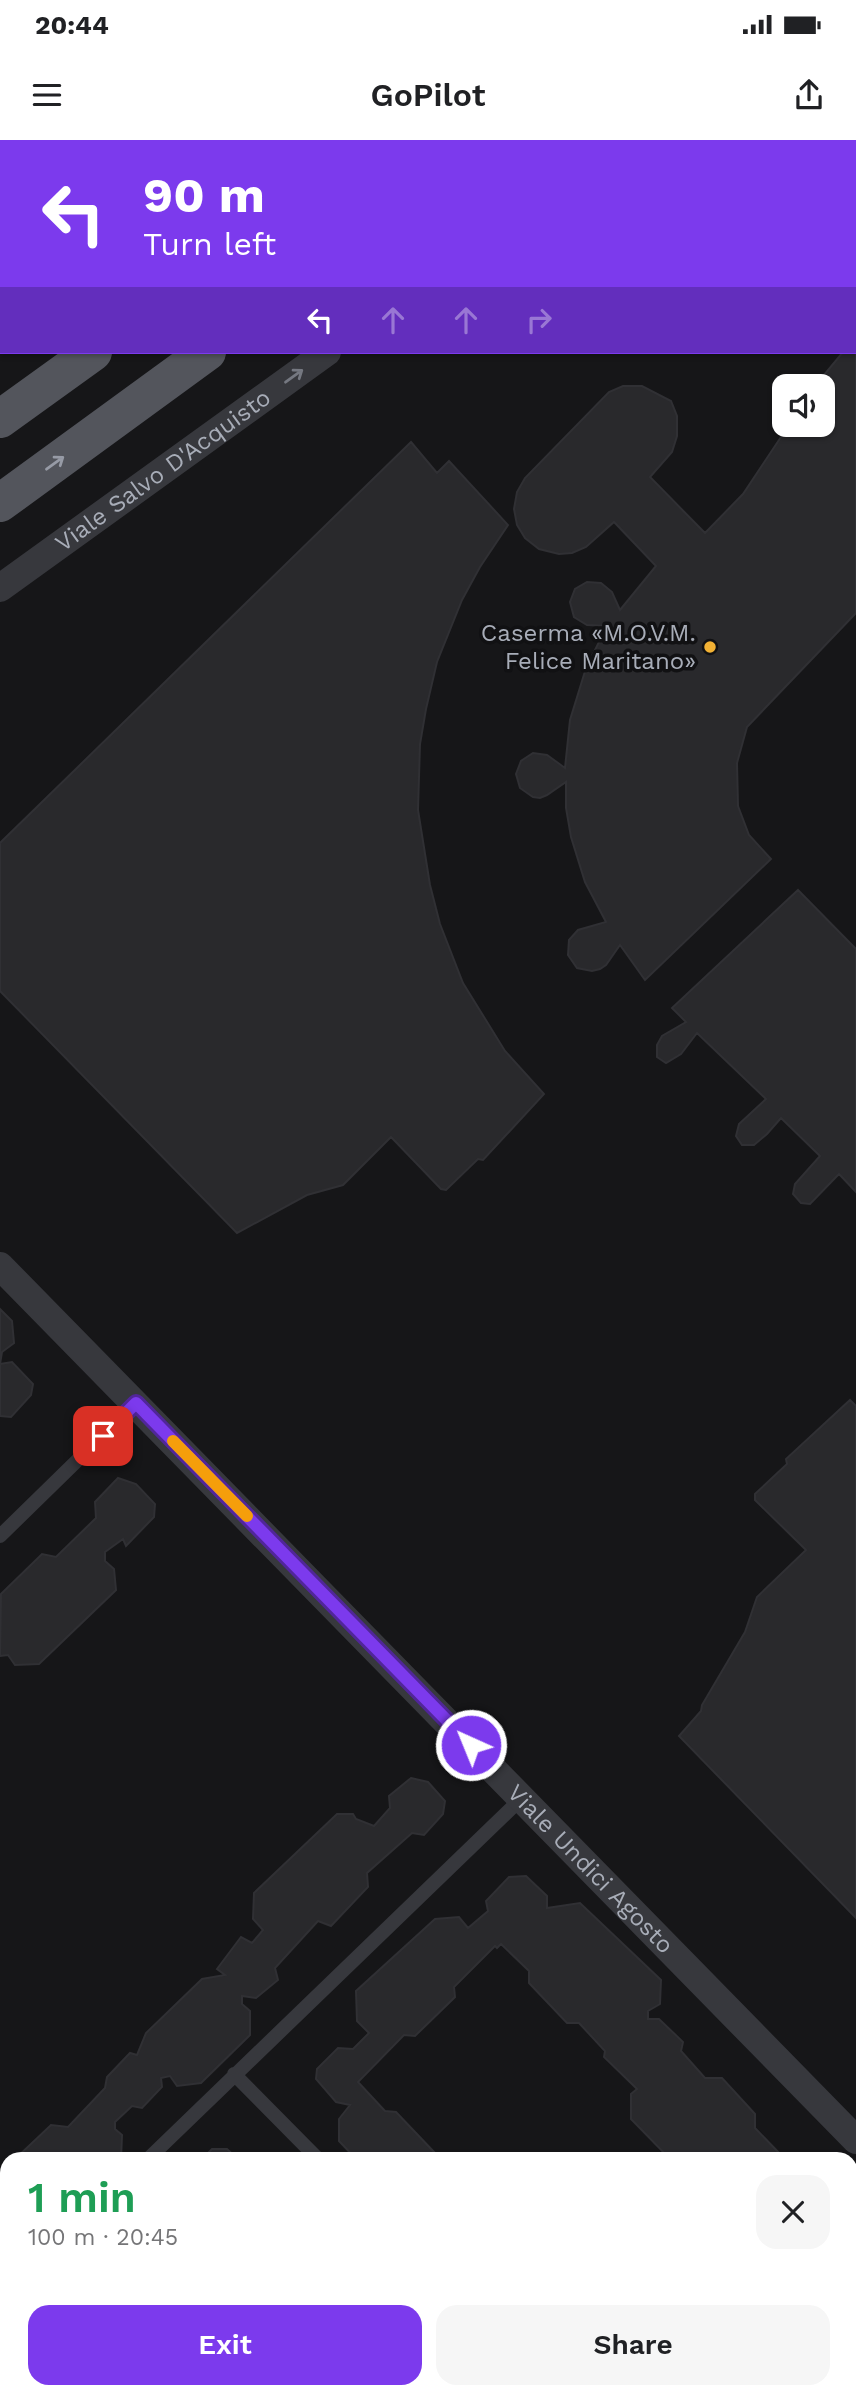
<!DOCTYPE html>
<meta charset="utf-8">
<style>
:root{--surface:#fff;--page:#f6f6f6;--text:#202124;--muted:#757577;--accent:#7c3aed}
body{margin:0;font-family:"Work Sans",sans-serif;background:var(--page);color:var(--text);height:100vh;display:flex;flex-direction:column;font-size:26px;white-space:nowrap}
*{box-sizing:border-box;margin:0}
p{font-size:23px;color:var(--muted)}
.icon{flex:none;width:38px;height:38px;fill:none;stroke:currentColor;stroke-width:2;stroke-linecap:round;stroke-linejoin:round}
.map{position:relative;flex:1;overflow:hidden}
.side{position:absolute;left:0px;top:2012px;width:858px;height:247px;display:flex;flex-direction:column;background:var(--surface);border-radius:21px 21px 0 0;box-shadow:0 2px 5px #0004}
.side>*{flex:none}
.hud{position:absolute;left:0px;top:0px;width:858px;height:214px;box-shadow:0 2px 5px #0004;background:#7c3aed;color:#fff;overflow:hidden}
.controls{position:absolute;left:772px;top:234px;display:grid;gap:14px}
.controls a{display:grid;place-items:center;width:63px;height:63px;border-radius:14px;background:var(--surface);box-shadow:0 2px 5px #0004;font-size:35px}
.pin{position:absolute;display:grid;place-items:center;width:60px;height:60px;color:#fff;margin:-30px;border-radius:14px;box-shadow:0 4px 10px #0006}
.me{position:absolute;width:77px;margin:-38px;rotate:316deg;stroke-linejoin:round;filter:drop-shadow(0 0 5px #0008)}
.turn{display:flex;align-items:center;gap:24px;height:147px;padding:0 28px;font-size:32px}
.turn .icon{width:91px;height:91px;stroke-width:2.5}
.turn b{display:block;font-size:49px;line-height:60px}
.lanes{display:flex;align-items:center;height:66px;padding:0 28px;background:#0003;justify-content:center;gap:35px;direction:ltr}
.lanes .off{opacity:.35}
.round{display:grid;place-items:center;flex:none;width:74px;height:74px;border-radius:21px;background:var(--page)}
.overview{display:flex;align-items:center;justify-content:space-between;height:119px;padding:0 28px}
h1{font-size:42px;font-weight:600;line-height:52px;color:#1e9e55}
.cta{display:flex;gap:14px;margin-top:auto;padding:14px 28px}
.cta a{flex:1;height:80px;border-radius:21px;background:var(--accent);color:#fff;font-size:28px;font-weight:600;line-height:80px;text-align:center}
.cta a+a{background:var(--page);color:var(--text)}
.status{display:flex;justify-content:space-between;align-items:center;height:49px;padding:0 35px;background:var(--surface);direction:ltr}
.status svg{height:19px;fill:currentColor}
header{display:flex;justify-content:space-between;align-items:center;height:91px;padding:0 28px;background:var(--surface);font-size:32px;font-weight:600}
.map>svg:first-child{display:block}
</style>
<div class="status"><b>20:44</b><svg viewBox="0 0 49 12"><path d="M0 12V9h3v3zM5 12V6h3v6zM10 12V3h3v9zM15 12V0h3v12zM26 1h20v11H26zM47 4h2v5h-2z"/></svg></div>
<header><svg class="icon" aria-label="menu" viewBox="0 0 24 24"><path d="M4 6h16M4 12h16M4 18h16"/></svg>GoPilot<svg class="icon" aria-label="share" viewBox="0 0 24 24"><path d="M12 15V3M7 8l5-5 5 5M5 13v7h14v-7"/></svg></header>
<div class="map">
<svg width="856" height="2258" viewBox="0 0 856 2258">
<rect width="100%" height="100%" fill="#161618"/>
<!-- building -->
<path fill="#29292c" stroke="#303034" stroke-width="2" d="M856,196V473L747,587L737,623L738,666L749,695L771,719L645,840L620,805L606,825L600,829L592,831L577,828L568,815L569,800L578,790L606,782L585,742L571,697L566,668V642L547,655L540,658L533,657L520,648L516,634L521,621L533,613L547,615L565,628L570,580L586,528L607,486L587,485L574,477L570,462L575,449L587,442L601,443L612,452L620,470L656,426L614,382L586,407L572,413L559,414L539,409L525,398L517,385L514,369L517,352L525,338L609,252L623,246H642L671,261L677,276V296L672,312L650,337L705,393L743,354L789,285H822V247H814L843,212H856Z
M411,302L437,333L449,321L508,385L480,427L462,460L437,522L426,569L420,604L418,670L430,745L440,784L463,843L505,911L544,954L483,1020L478,1019L446,1050L441,1049L391,997L343,1045L307,1055L237,1093L0,851V703Z
M798,750L856,809V1052L839,1034L810,1064L801,1063L793,1054L795,1044L820,1016L781,978L767,994L754,1005H742L736,996L739,984L766,959L697,893L681,914L666,923L657,917V905L662,896L686,882L672,868Z
M0,1169L12,1181L14,1203L2,1212L0,1224L12,1222L33,1244L31,1255L11,1277L0,1276Z
M850,1260L856,1266V1778L679,1596L701,1571L702,1565L745,1492L757,1457L806,1410L755,1360V1354L787,1324L786,1319Z
M118,1338L136,1344L155,1364L154,1377L126,1406L123,1399L105,1412V1421L114,1429L116,1450L39,1524L15,1525L8,1515L0,1516L1,1454L42,1414L56,1417L96,1378L95,1362Z
M411,1638L428,1642L445,1661L443,1674L424,1695L412,1693L367,1733L368,1747L331,1786L318,1781L275,1828L278,1840L256,1858L242,1856V1864L250,1871V1895L201,1943L177,1946L170,1936L161,1938L162,1947L142,1968L132,1966L115,1982V1989L122,1995L121,2020H14L51,1985L68,1987L105,1948L107,1937L130,1913L137,1915L146,1893L202,1839L225,1835L217,1829L241,1797L252,1803L263,1790L253,1779L254,1753L337,1674H353L356,1679L374,1686L390,1668L389,1656Z
M526,1736L547,1756V1768L580,1763L661,1840L660,1864L648,1871V1879H659L683,1902L681,1911L705,1938H722L755,1974V1988L783,2017H795L797,2020H671L631,1979V1954L637,1949L604,1917L605,1911L579,1883H567L529,1843V1831L501,1804L497,1808L495,1806L454,1847L455,1857L415,1896L404,1895L358,1942L385,1971L396,1972L435,2013V2020H357L339,2001V1979L350,1965L336,1962L316,1939L317,1929L338,1908L353,1909L369,1893L357,1881L356,1851L435,1779L459,1777L468,1788L488,1771L486,1761L509,1737Z
M212,2009H227L239,2020H201Z
M7,2041V2088L0,2095V2048Z
M64,2252H165L171,2258H70Z
M383,2252H507L508,2258H386Z"/>
<g fill="none" stroke-linecap="round" stroke-linejoin="round">
<!-- service -->
<path stroke="#37383d" stroke-width="14" d="M0,1396L136,1263
M234,1934L319,2020
M147,2020L522,1658
M0,2165L7,2158
M548,2252L554,2258"/>
<!-- minor -->
<g stroke="#37383d" stroke-width="28">
<path d="M619,2L622,0"/>
<path d="M807,2L808,0"/>
<path id="s1" d="M0,448L327,212"/>
<path id="s2" d="M0,1126L856,2000"/>
<path d="M850,2087L856,2081"/>
<path d="M806,2253L810,2258"/>
<path d="M0,2256L2,2258"/>
<path d="M676,2258L682,2252"/>
</g>
<!-- primary -->
<path stroke="#53555c" stroke-width="38" d="M385,2L387,0
M495,2L497,0
M0,279L93,212
M0,363L207,212"/>
</g>
<!-- one-way arrows -->
<defs><path id="oneway-shaft" d="M-6 0H5M1.5-3L5.5 0L1.5 3" fill="none" stroke-width="1.6" stroke-linecap="round" stroke-linejoin="round" transform="scale(1.75)"/></defs>
<use stroke="#757881" href="#oneway-shaft" transform="translate(294 236) rotate(-36)"/>
<use stroke="#979ba6" href="#oneway-shaft" transform="translate(55 323) rotate(-36)"/>
<g fill="none" stroke-linecap="round" stroke-linejoin="round">
<defs>
<path id="route" d="M103,1296L136,1263L471,1605"/>
</defs>
<!-- route casing -->
<use href="#route" stroke="#51269a" stroke-width="18"/>
<!-- route -->
<use href="#route" stroke="#7c3aed" stroke-width="12"/>
<!-- slow -->
<path stroke="#f59e0b" stroke-width="12" d="M173,1301L247,1376"/>
</g>
<!-- markers -->
<circle fill="#f2b134" stroke="#111113" stroke-width="2.5" cx="710" cy="507" r="7"/>
<g text-anchor="middle" dominant-baseline="central" stroke-width="7" stroke-linejoin="round" paint-order="stroke">
<!-- street labels -->
<g font-size="24" fill="#a8adb8" stroke="#111113">
<text stroke="none"><textPath href="#s1" startOffset="201">Viale Salvo D'Acquisto</textPath></text>
<text stroke="none"><textPath href="#s2" startOffset="844">Viale Undici Agosto</textPath></text>
</g>
<!-- poi labels -->
<g font-size="24" fill="#a8adb8" stroke="#111113" text-anchor="end">
<text x="696" y="493">Caserma «M.O.V.M.<tspan x="696" dy="28">Felice Maritano»</tspan></text>
</g>
</g>
</svg>
<div class="controls">
<a><svg class="icon" aria-label="sound" viewBox="0 0 24 24"><path d="M4 9h4l5-4v14l-5-4H4zM17 9q2 3 0 6"/></svg></a>
</div>
<div class="pin" style="left:103px;top:1296px;background:#d93025"><svg class="icon" aria-label="arrive" viewBox="0 0 24 24"><path d="M6 21V4h12l-3 4 3 4H6"/></svg></div>
<svg class="me" style="left:471px;top:1605px" viewBox="-20 -20 40 40"><circle r="17" fill="#7c3aed" stroke="#fff" stroke-width="3"/><path d="M0-11L8 9 0 5-8 9z" fill="#fff"/></svg>
<div class="hud">
<div class="turn"><svg class="icon" aria-label="left" viewBox="0 0 24 24"><path d="M17 20v-9H6M10 6l-5 5 5 5"/></svg><div><b>90 m</b>Turn left</div></div>
<div class="lanes"><svg class="icon" aria-label="left" viewBox="0 0 24 24"><path d="M17 20v-9H6M10 6l-5 5 5 5"/></svg><svg class="icon off" aria-label="ahead" viewBox="0 0 24 24"><path d="M12 20V5M6 11l6-6 6 6"/></svg><svg class="icon off" aria-label="ahead" viewBox="0 0 24 24"><path d="M12 20V5M6 11l6-6 6 6"/></svg><svg class="icon off" aria-label="right" viewBox="0 0 24 24"><path d="M7 20v-9h11M14 6l5 5-5 5"/></svg></div>
</div>
<section class="side">
<div class="overview"><div><h1>1 min</h1><p>100 m · 20:45</p></div><a class="round"><svg class="icon" aria-label="close" viewBox="0 0 24 24"><path d="M6 6l12 12M18 6L6 18"/></svg></a></div>
<div class="cta"><a>Exit</a><a>Share</a></div>
</section>
</div>
